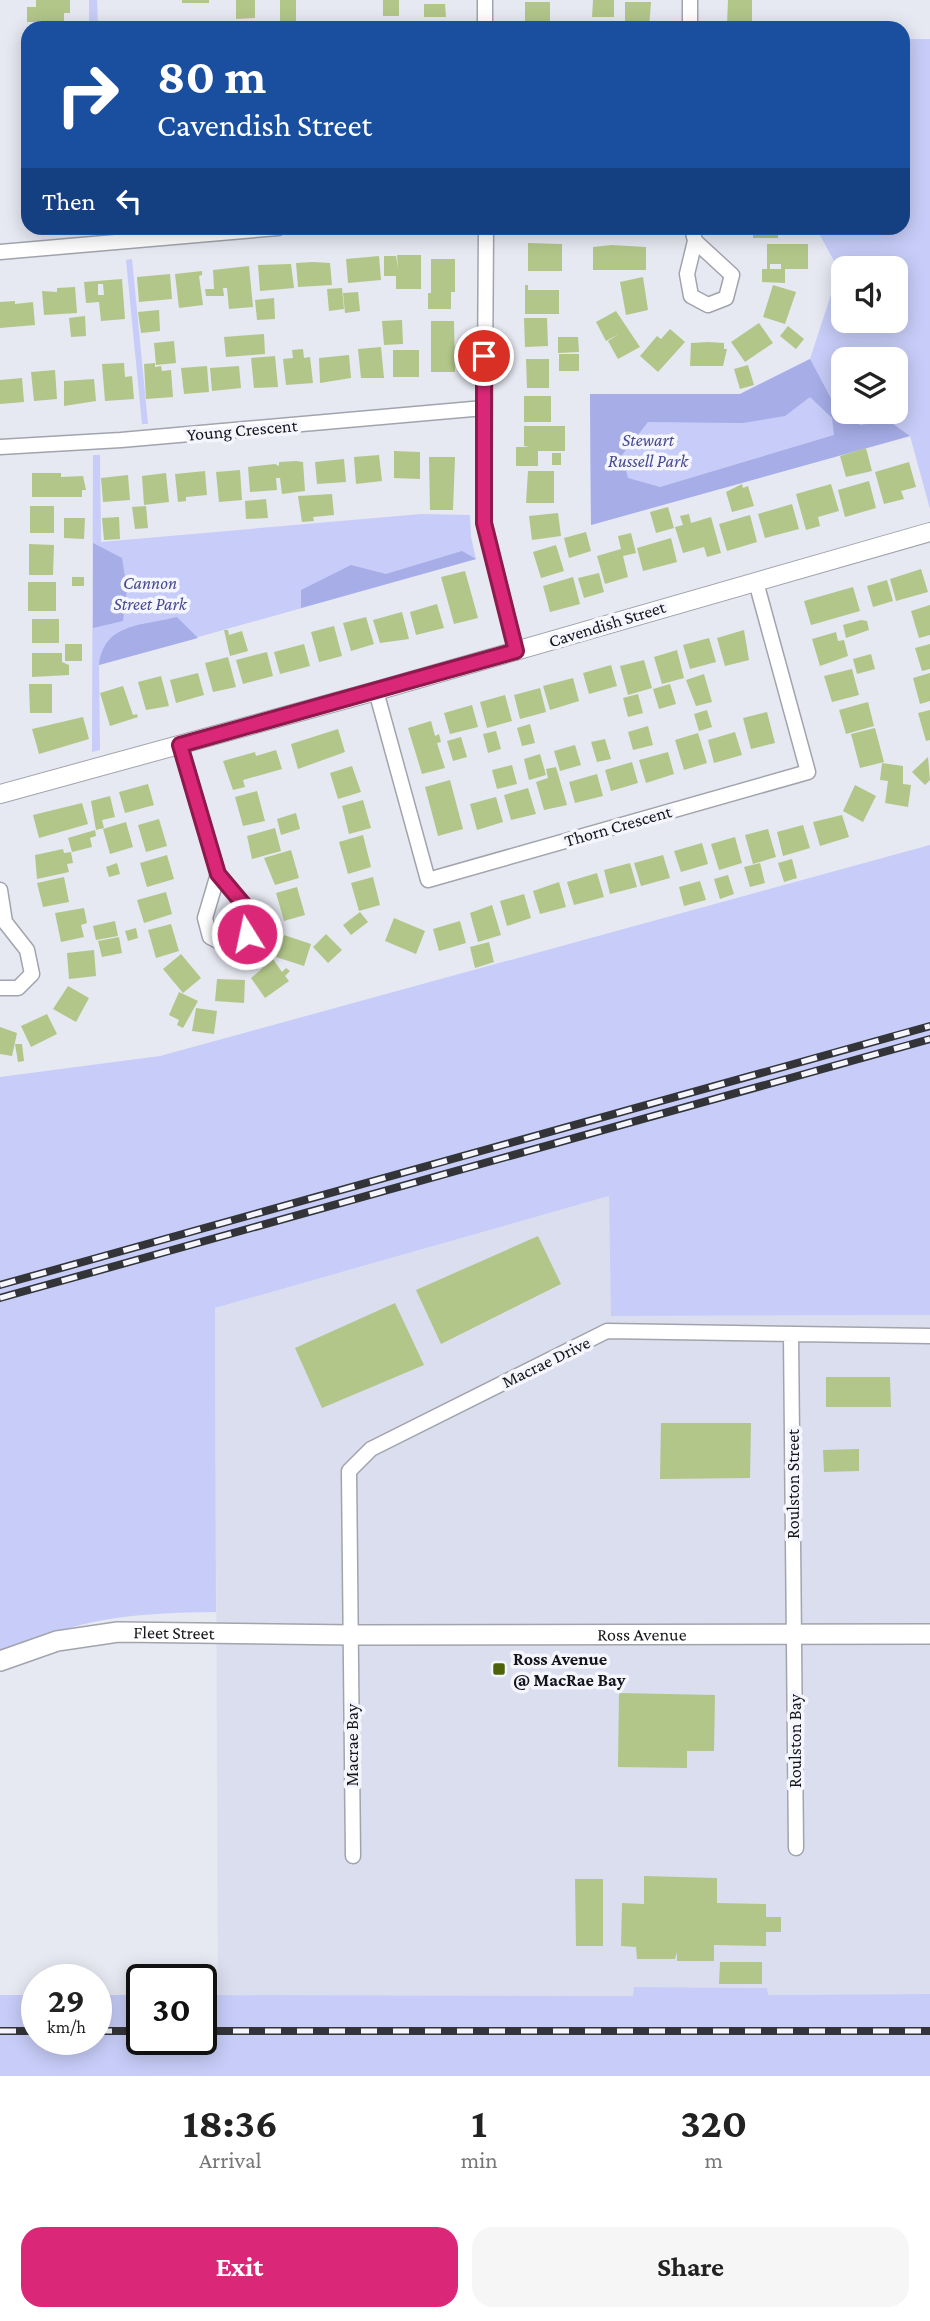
<!DOCTYPE html>
<style>
:root{--surface:#fff;--page:#f6f6f6;--text:#222;--muted:#767676;--accent:#db2777}
body{margin:0;font-family:"Crimson Pro",serif;background:var(--page);color:var(--text);height:100vh;display:flex;flex-direction:column;font-size:26px;white-space:nowrap}
*{box-sizing:border-box;margin:0}
p{font-size:23px;color:var(--muted)}
.icon{flex:none;width:38px;height:38px;fill:none;stroke:currentColor;stroke-width:2;stroke-linecap:round;stroke-linejoin:round}
.map{position:relative;height:2076px;overflow:hidden}
.drawer{display:flex;flex-direction:column;background:var(--surface);flex:1}
.drawer>*{flex:none}
.top-card{position:absolute;left:21px;top:21px;width:889px;height:214px;border-radius:21px;box-shadow:0 4px 18px #0003;background:#1a4fa0;color:#fff;overflow:hidden}
.controls{position:absolute;left:831px;top:256px;display:grid;gap:14px}
.controls a{display:grid;place-items:center;width:77px;height:77px;border-radius:14px;background:var(--surface);box-shadow:0 4px 18px #0003;font-size:35px}
.speed{position:absolute;left:21px;top:1964px;display:flex;gap:14px;font-size:35px;font-weight:700;text-align:center}
.speed>*{display:grid;place-content:center;width:91px;height:91px;border-radius:50%;background:var(--surface);box-shadow:0 4px 18px #0003;line-height:1}
.speed small{font-size:18px;font-weight:400}
.speed .limit{border:4px solid #111;border-radius:10px;background:#fff;color:#111}
.pin{position:absolute;display:grid;place-items:center;width:60px;height:60px;color:#fff;margin:-30px;border:4px solid #fff;border-radius:50%;box-shadow:0 2px 7px #0007}
.me{position:absolute;width:77px;margin:-38px;rotate:350deg;stroke-linejoin:round;filter:drop-shadow(0 0 5px #0008)}
.turn{display:flex;align-items:center;gap:24px;height:147px;padding:0 21px;font-size:32px}
.turn .icon{width:91px;height:91px;stroke-width:2.5}
.turn b{display:block;font-size:49px;line-height:60px}
.then{display:flex;align-items:center;height:66px;padding:0 21px;background:#0003;gap:14px;font-size:26px}
.eta{display:flex;justify-content:space-evenly;align-items:center;height:119px;text-align:center}
.eta b{font-size:42px;font-weight:700;line-height:49px}
.primary-button{display:flex;gap:14px;margin-top:auto;padding:14px 21px}
.primary-button a{flex:1;height:80px;border-radius:21px;background:var(--accent);color:#fff;font-size:28px;font-weight:700;line-height:80px;text-align:center}
.primary-button a+a{background:var(--page);color:var(--text)}
.map>svg:first-child{display:block}
</style>
<div class="map">
<svg width="930" height="2076" viewBox="0 0 930 2076">
<rect width="100%" height="100%" fill="#e6e8f2"/>
<!-- built -->
<path fill="#dbdeef" d="M609,1196L612,1316L930,1315V1994L767,1995V1988L634,1987V1996L218,1995L215,1308Z"/>
<!-- green -->
<path fill="#c7cdf8" fill-rule="evenodd" d="M89,0H97L98,25L469,24V28H89Z
M903,39H930V509L910,436L591,525L590,394H740L810,359L839,270L816,228H903ZM844,268H896V320H844ZM844,359H896V411H844Z
M132,259L148,424H142L126,260Z
M93,455H100L101,542L421,514L470,515L471,537L476,559L99,665L100,750L92,752Z
M930,845V1315L611,1316L609,1196L215,1308L216,1612C143,1613 62,1616 0,1661V1077L160,1056Z
M634,1987L767,1988L768,1995L930,1994V2076H0V1995H37V2039H96V1995H142V2039H201V1995L633,1996Z"/>
<!-- forest -->
<path fill="#a6ade7" fill-rule="evenodd" d="M385,24H469V28H386Z
M139,25H330V28H139Z
M810,359L833,402L860,425L889,421L910,436L591,525L590,394H740ZM810,397L832,418L834,435L660,487L628,478L622,455L648,422L743,423L785,416Z
M93,543L122,558L127,589L123,621L93,628Z
M462,551L476,559L301,608V590L351,565L386,574Z
M177,617L198,638L99,665C104,623 141,626 177,617Z"/>
<!-- building -->
<path fill="#b2c689" fill-rule="evenodd" d="M36,0H70V13H64V22H27V7H36Z
M182,0H209V3H182Z
M236,0H255V18L236,19Z
M280,0H296V22H280Z
M383,0H399V16H383Z
M593,0H614V17H592Z
M728,0H752V25H727Z
M525,2H550V28H525Z
M625,2H651L649,28H625Z
M424,4H445L446,17H424Z
M61,24H80V28H61Z
M753,228H778V238H753Z
M528,243L562,244V271H528Z
M767,244H808V269H785V283L762,282V269H767ZM770,264H781V269H770Z
M612,245L646,247V270H593V247Z
M397,255H421V289H396V276H384V256H396L398,269Z
M379,256L381,280L348,283L346,259Z
M431,259H455V292H451V309H428V293H431Z
M313,262L330,263L332,285L298,287L296,263Z
M291,264L294,288L260,291L258,265Z
M249,266L253,307L229,309L227,288H223L224,296H206L205,289H214L213,270Z
M202,271V275L199,276L203,305L179,308L175,274Z
M170,274L172,299L139,302L137,277Z
M643,277L648,310L626,315L620,282Z
M122,279L125,319L101,321L99,302L86,303L84,282ZM98,284H103L104,295H98Z
M525,285H528V290H559V314H525Z
M773,285L796,292L785,324L763,317Z
M75,287L77,313L44,315L42,291L57,292V288Z
M342,288L344,309L329,311L327,289Z
M358,292L360,311L345,313L343,293Z
M274,298L275,319L257,320L255,300Z
M15,301V304L33,302L35,325L0,328V302Z
M159,310L160,331L141,333L138,312Z
M616,311L640,347L618,359L608,341L619,334L606,341L596,322Z
M85,316L86,336L71,337L69,318Z
M524,318H547L548,346L525,347Z
M402,320L403,344L384,345L382,321Z
M431,321H454L455,372H431Z
M759,323L773,343L745,362L731,342Z
M788,326L804,339L796,349L780,336Z
M670,329L685,342L658,372L640,356L657,336L661,339Z
M264,334L265,354L226,357L224,337Z
M558,337H578L579,352L558,353Z
M174,341L176,363L156,365L154,343Z
M708,342L724,343V349H727L723,366H690L691,343Z
M381,347L384,378H361L358,349Z
M303,349L304,358L310,357L313,383L286,385L283,359L293,358L292,350Z
M393,350H419V377H393Z
M559,354H579V371H559Z
M349,355L351,378L320,383L319,358Z
M275,356L278,387L254,388L251,358Z
M526,359H549V388H527Z
M124,363L125,377L132,376L134,399L105,401L102,364Z
M155,363V367L161,366L162,371L171,370L173,397L146,399L144,364Z
M748,365L754,385L740,389L734,369Z
M207,366L209,392L184,394L181,368Z
M239,366L241,388L212,391L210,368Z
M55,370L57,399L34,401L31,372Z
M22,378L24,402L0,404V380Z
M94,379L96,401L64,406V381Z
M524,396H551V422H524Z
M524,426H565V451H538V466H516V447H529L524,446Z
M866,448L872,471L846,477L840,456Z
M394,451L420,452V479L394,478Z
M552,453H561V465H552Z
M379,455L382,481L356,484L354,457Z
M429,457H455L453,510H430Z
M344,459L346,482L317,484L315,462Z
M296,461L303,462L305,491L282,494L280,478H276L277,490L250,492L248,467L275,464L279,466V462Z
M909,462L916,487L901,491L904,499L884,504L875,472Z
M240,470L242,500L219,502L216,472Z
M205,471L207,495L186,497V501L178,502L175,474Z
M528,471H554V503H526Z
M32,473H61V477L83,476L86,490H82V497H32Z
M166,473L169,502L144,505L142,476Z
M128,475L130,500L103,502L101,478Z
M869,481L876,508L845,517L838,490Z
M742,484L743,488L748,486L754,506L732,512L726,492Z
M831,484L839,511L818,517L820,526L806,530L796,494Z
M332,494L334,515L313,517L314,521L302,522L298,496Z
M266,499L268,518L246,519L245,501Z
M792,504L799,529L765,538L758,514Z
M30,506H54V533H30Z
M146,506L148,528L135,529L132,507Z
M668,507L674,528L656,533L650,512Z
M558,513L561,536L532,540L529,516Z
M689,514L691,523L711,517L721,553L707,557L704,547L683,553L675,527L683,525L680,516Z
M750,515L757,542L727,551L719,524Z
M119,517L120,539L104,540L102,518Z
M64,518H85L84,539L64,538Z
M586,532L591,551L569,558L564,538Z
M631,533L636,553L623,556L628,577L605,584L597,556L621,549L618,536Z
M671,538L677,562L643,571L637,548Z
M29,544L54,545L53,575H29Z
M556,545L564,571L541,578L533,552Z
M921,569L928,592L896,601L890,579Z
M465,571L478,618L454,624L441,577Z
M599,573L604,592L584,598L578,578Z
M72,577H84V586H72Z
M573,577L580,604L550,612L543,586Z
M887,580L893,601L873,607L867,586Z
M28,582H56V611H28Z
M853,587L860,611L811,625L804,601Z
M437,604L444,628L416,635L410,612Z
M930,605V635L919,638L911,611Z
M402,612L409,639L380,643L373,620Z
M366,617L374,644L351,651L343,623Z
M32,619H59V643H32Z
M861,620L867,621L869,630L846,638L843,625Z
M334,626L342,656L319,662L311,632Z
M224,630H228L229,635L242,631L248,651L230,656Z
M744,630L749,660L725,666L717,638Z
M836,632L838,641L844,640L848,656L820,666L812,639Z
M709,638L716,662L690,669L683,645Z
M65,644H82V661H65Z
M304,644L310,666L280,674L274,652Z
M930,644V669L922,671L915,648Z
M677,650L684,678L662,684L654,657Z
M267,652L273,676L243,684L236,660Z
M32,653H62V662L69,665V675L32,677Z
M871,654L875,669L857,674L853,659Z
M228,657L236,687L213,692L205,663Z
M644,660L652,688L628,695L620,666Z
M611,665L617,686L589,694L583,673Z
M852,669L859,695L832,702L824,676Z
M198,673L204,695L176,703L170,680Z
M930,673V701L920,704L913,678Z
M704,674L712,702L696,706L686,680Z
M161,676L169,706L146,710L138,682Z
M573,678L579,701L550,710L543,686Z
M29,684H52V713H30Z
M670,684L676,704L659,709L653,689Z
M123,686L133,715L137,714L138,717L110,726L100,693Z
M540,688L546,712L520,719L514,695Z
M638,694L643,713L628,717L623,698Z
M505,695L512,721L487,728L480,702Z
M868,702L874,726L846,734L839,710Z
M472,705L478,727L450,734L444,713Z
M707,710L712,727L699,731L694,714Z
M930,710V740L926,741L918,713Z
M767,712L775,743L751,749L743,718Z
M83,717L89,739L39,754L32,729Z
M431,721L435,736L439,734L441,742L437,743L445,768L422,774L408,728Z
M530,724L535,743L522,746L517,728Z
M648,726L653,745L633,750L628,732Z
M875,728L884,762L860,768L851,734Z
M338,729L345,752L298,769L291,744Z
M496,731L501,749L488,753L483,734Z
M735,732L742,755L714,763L708,740Z
M698,733L707,763L684,770L675,740Z
M461,737L467,757L453,761L447,741Z
M605,739L611,759L597,762L591,742Z
M575,745L581,765L560,771L554,751Z
M276,750L282,769L243,780L245,787L233,790L223,761L255,752L256,756Z
M668,752L674,774L646,783L639,760Z
M540,754L546,775L529,780L524,759Z
M928,757L930,780L925,785L912,772Z
M632,762L638,783L611,791L605,770Z
M882,763L903,766V784L911,785L908,807L885,803L888,781L880,780Z
M512,765L517,784L497,789L492,770Z
M352,766L361,792L338,799L330,773Z
M556,767L567,805L544,810L536,782L548,778L546,769Z
M597,774L603,796L575,803L569,782Z
M450,780L463,829L438,836L425,787Z
M148,784L154,805L125,813L119,792Z
M855,785L876,796L863,822L843,811Z
M528,788L536,814L511,820L504,795Z
M257,791L265,821L243,826L235,797Z
M110,796L115,817L102,820L104,828L96,830L91,801Z
M496,797L503,822L477,830L470,804Z
M363,800L371,828L349,834L342,806Z
M82,803L88,824L39,838L33,815Z
M296,813L300,829L281,835L277,819Z
M842,815L849,837L820,846L813,822Z
M159,819L167,846L146,852L138,825Z
M126,822L133,847L110,854L103,829Z
M803,825L810,848L783,856L777,832Z
M275,828L281,851L252,859L247,836Z
M768,829L776,857L753,864L745,835Z
M95,830L96,836L90,838L92,847L72,852L68,838Z
M363,835L371,867L348,874L339,842Z
M735,837L742,863L719,870L711,844Z
M702,843L708,864L681,872L674,851Z
M63,849L64,853L71,852L73,863L67,864L69,872L37,879L35,855Z
M291,850L299,878L275,885L264,858Z
M167,855L174,879L147,887L140,863Z
M663,855L670,878L641,886L634,863Z
M792,859L797,878L784,882L778,863Z
M117,863L120,874L109,877L106,867Z
M630,863L637,887L610,894L604,870Z
M760,863L765,883L750,887L744,867Z
M597,873L604,897L574,905L567,882Z
M728,875L734,894L720,899L714,879Z
M64,877L69,902L43,907L37,883Z
M373,877L380,905L359,911L351,883Z
M700,881L706,900L684,906L679,887Z
M559,882L566,907L540,914L533,891Z
M297,887L305,915L284,921L276,893Z
M166,892L172,914L144,923L137,900Z
M524,894L531,918L507,926L500,901Z
M492,905L501,935L478,942L470,913Z
M84,908L87,923L81,925L84,937L61,942L55,913Z
M360,912L368,922L351,935L343,925Z
M394,918L425,931L416,954L385,941Z
M115,921L118,936L96,940L93,926Z
M460,921L466,943L439,951L433,929Z
M171,924L179,951L156,958L148,930Z
M136,928L138,938L128,941L125,931Z
M326,934L342,950L328,963L313,947Z
M284,935L311,944L304,966L276,957Z
M119,937L122,953L102,957L98,941Z
M489,942L494,962L475,968L470,947Z
M94,950L96,976L69,979L67,953Z
M181,954L201,978L183,993L163,969Z
M273,959L282,972L286,968L290,971L285,976L289,981L265,998L251,978Z
M217,979L245,980L244,1003L215,1001Z
M68,986L89,998L76,1022L53,1009Z
M179,992L198,1001L183,1028L177,1025L179,1020L169,1015Z
M196,1008L217,1011L214,1034L192,1031Z
M47,1014L57,1034L31,1047L21,1026Z
M0,1027L17,1033L12,1056L0,1054Z
M15,1044H22L24,1061L18,1062Z
M538,1236L561,1284L441,1344L416,1290Z
M395,1303L424,1365L322,1408L295,1348Z
M826,1377H890L891,1407H826Z
M661,1423H751L750,1478L660,1479Z
M859,1449V1471L824,1472L823,1450Z
M619,1693L715,1695L714,1751H687V1768L618,1767Z
M644,1876L717,1878V1903L766,1904V1917H781V1932H766V1946L714,1945V1961H677V1952L675,1959H637L636,1947L621,1946L622,1903L644,1904Z
M575,1879H603V1946H576Z
M720,1962H762V1984H719Z"/>
<g fill="none" stroke-linecap="round" stroke-linejoin="round">
<defs>
<path id="minor" d="M485,0V28
M690,28V0
M486,228L484,523L516,651
M692,228L695,241L687,274L691,296L708,305L726,298L732,275L695,241
M0,252L278,228
M0,447L121,440L484,408
M376,691L428,880L808,772L756,582
M180,745L218,874L250,912L247,934L228,946L210,937L205,918L218,874
M0,890L5,922L27,950L32,974L18,988H0
M791,1335L796,1848
M353,1856L349,1471L371,1449L607,1331L930,1336"/>
<path id="tertiary" d="M0,794L376,691L930,532"/>
<g id="secondary">
<path id="s1" d="M0,1661L57,1641L118,1632L352,1635L930,1634"/>
</g>
</defs>
<!-- minor casing -->
<use href="#minor" stroke="#a2a4ad" stroke-width="17"/>
<!-- tertiary casing -->
<use href="#tertiary" stroke="#a2a4ad" stroke-width="20"/>
<!-- secondary casing -->
<use href="#secondary" stroke="#a2a4ad" stroke-width="22"/>
<!-- minor -->
<use href="#minor" stroke="#fff" stroke-width="14"/>
<!-- tertiary -->
<use href="#tertiary" stroke="#fff" stroke-width="18"/>
<!-- secondary -->
<use href="#secondary" stroke="#fff" stroke-width="19"/>
<defs>
<path id="rail" d="M0,1285L930,1026
M0,1298L930,1039
M0,2031H37
M96,2031H142
M201,2031H930"/>
</defs>
<!-- rail casing -->
<use href="#rail" stroke="#323438" stroke-width="8"/>
<!-- rail -->
<use href="#rail" stroke="#f4f5fd" stroke-width="5" stroke-dasharray="16" stroke-linecap="butt"/>
</g>
<g fill="none" stroke-linecap="round" stroke-linejoin="round">
<defs>
<path id="route" d="M247,934L250,912L218,874L180,745L516,651L484,523V356"/>
</defs>
<!-- route casing -->
<use href="#route" stroke="#8e194d" stroke-width="18"/>
<!-- route -->
<use href="#route" stroke="#db2777" stroke-width="12"/>
</g>
<!-- markers -->
<rect fill="#4e620b" stroke="#f4f5fd" stroke-width="2.5" x="492" y="1662" width="14" height="14" rx="3.5"/>
<g text-anchor="middle" dominant-baseline="central" stroke-width="7" stroke-linejoin="round" paint-order="stroke">
<!-- street labels -->
<g font-size="18" fill="#141518" stroke="#f4f5fd">
<text transform="translate(242 430) rotate(-5)">Young Crescent</text>
<text transform="translate(607 624) rotate(-17)">Cavendish Street</text>
<text transform="translate(618 826) rotate(-16)">Thorn Crescent</text>
<text transform="translate(546 1362) rotate(-26)">Macrae Drive</text>
<text transform="translate(793 1484) rotate(-90)">Roulston Street</text>
<text stroke="none"><textPath href="#s1" startOffset="178">Fleet Street</textPath></text>
<text stroke="none"><textPath href="#s1" startOffset="646">Ross Avenue</textPath></text>
<text transform="translate(795 1741) rotate(-90)">Roulston Bay</text>
<text transform="translate(352 1745) rotate(-90)">Macrae Bay</text>
</g>
<!-- park labels -->
<g font-size="18" font-style="italic" fill="#474990" stroke="#f4f5fd">
<text x="648" y="440">Stewart<tspan x="648" dy="21">Russell Park</tspan></text>
<text x="150" y="583">Cannon<tspan x="150" dy="21">Street Park</tspan></text>
</g>
<!-- poi labels -->
<g font-size="18" font-weight="bold" fill="#141518" stroke="#f4f5fd" text-anchor="start">
<text x="513" y="1659">Ross Avenue<tspan x="513" dy="21">@ MacRae Bay</tspan></text>
</g>
</g>
</svg>
<div class="controls">
<a><svg class="icon" aria-label="sound" viewBox="0 0 24 24"><path d="M4 9h4l5-4v14l-5-4H4zM17 9q2 3 0 6"/></svg></a>
<a><svg class="icon" aria-label="layers" viewBox="0 0 24 24"><path d="M12 4l9 5-9 5-9-5zM3 14l9 5 9-5"/></svg></a>
</div>
<div class="speed"><div>29<small>km/h</small></div><div class="limit">30</div></div>
<div class="pin" style="left:484px;top:356px;background:#d93025"><svg class="icon" aria-label="arrive" viewBox="0 0 24 24"><path d="M6 21V4h12l-3 4 3 4H6"/></svg></div>
<svg class="me" style="left:247px;top:934px" viewBox="-20 -20 40 40"><circle r="17" fill="#db2777" stroke="#fff" stroke-width="3"/><path d="M0-11L8 9 0 5-8 9z" fill="#fff"/></svg>
<div class="top-card">
<div class="turn"><svg class="icon" aria-label="right" viewBox="0 0 24 24"><path d="M7 20v-9h11M14 6l5 5-5 5"/></svg><div><b>80 m</b>Cavendish Street</div></div>
<div class="then">Then<svg class="icon" aria-label="left" viewBox="0 0 24 24"><path d="M17 20v-9H6M10 6l-5 5 5 5"/></svg></div>
</div>
</div>
<section class="drawer">
<div class="eta">
<div><b>18:36</b><p>Arrival</p></div>
<div><b>1</b><p>min</p></div>
<div><b>320</b><p>m</p></div>
</div>
<div class="primary-button"><a>Exit</a><a>Share</a></div>
</section>
